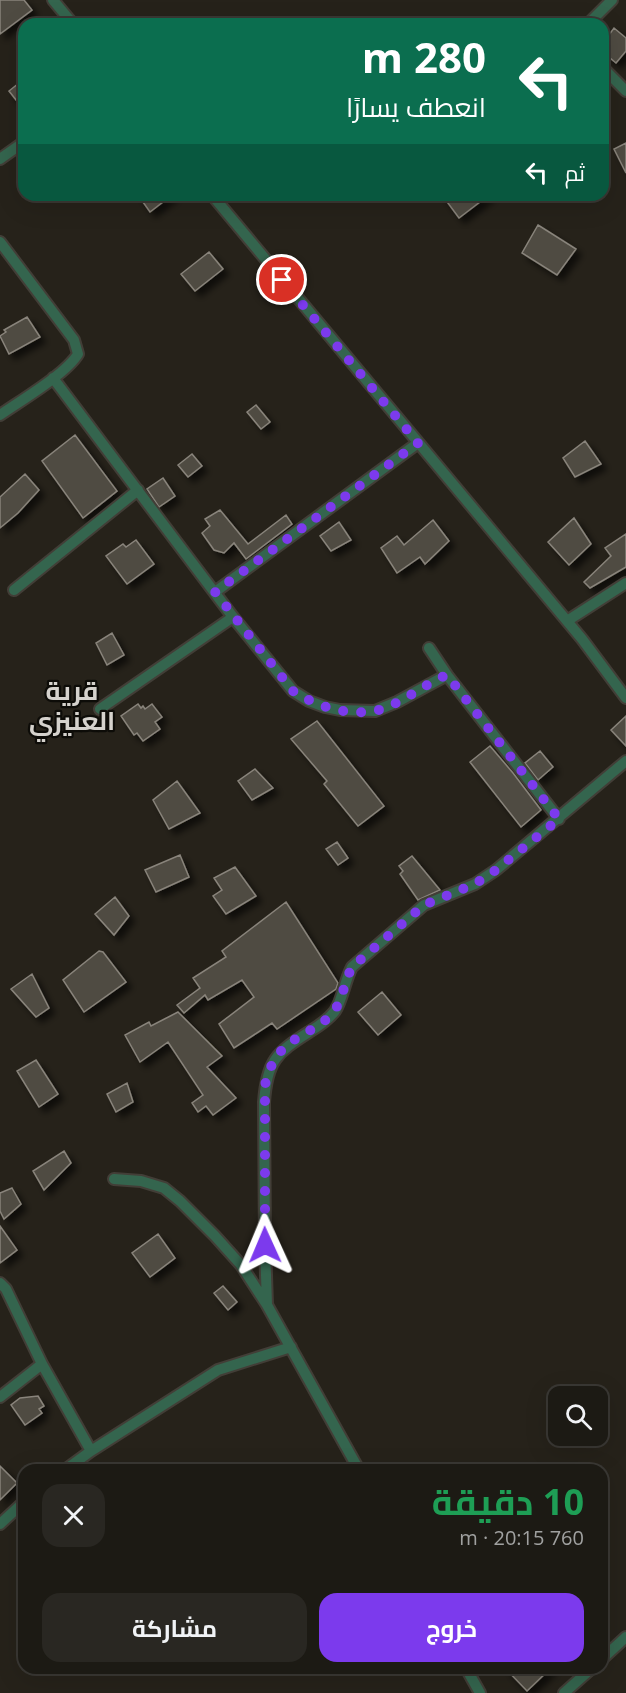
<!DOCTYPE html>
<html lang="ar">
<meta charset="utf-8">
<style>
:root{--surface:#1c1a14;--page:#292722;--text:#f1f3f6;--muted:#a0a1a0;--line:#3a3834;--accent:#7c3aed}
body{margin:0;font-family:"Open Sans",Cairo,sans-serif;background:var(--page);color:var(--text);direction:rtl;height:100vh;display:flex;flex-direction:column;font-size:22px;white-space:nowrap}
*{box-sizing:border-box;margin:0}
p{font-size:20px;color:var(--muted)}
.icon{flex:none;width:33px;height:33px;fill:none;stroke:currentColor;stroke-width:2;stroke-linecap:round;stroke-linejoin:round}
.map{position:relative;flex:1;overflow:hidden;direction:ltr}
.panel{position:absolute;left:18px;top:1464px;width:590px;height:210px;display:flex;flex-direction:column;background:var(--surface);border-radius:18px;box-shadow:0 6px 24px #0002,0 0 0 2px var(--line);direction:rtl}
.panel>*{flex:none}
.guide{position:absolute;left:18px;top:18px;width:591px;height:183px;border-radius:18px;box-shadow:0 6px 24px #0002,0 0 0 2px var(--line);direction:rtl;background:#0b6e4f;color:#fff;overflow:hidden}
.fabs{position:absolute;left:548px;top:1386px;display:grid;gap:12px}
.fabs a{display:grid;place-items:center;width:60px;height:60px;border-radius:12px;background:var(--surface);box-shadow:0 6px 24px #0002,0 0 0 2px var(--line);font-size:30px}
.pin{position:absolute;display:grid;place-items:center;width:51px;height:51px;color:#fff;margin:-26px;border:3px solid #fff;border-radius:50%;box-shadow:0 2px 6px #0007}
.me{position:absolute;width:66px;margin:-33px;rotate:359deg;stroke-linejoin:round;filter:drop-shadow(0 0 4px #0008)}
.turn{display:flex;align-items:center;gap:21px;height:126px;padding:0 24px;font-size:27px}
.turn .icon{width:78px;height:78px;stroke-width:2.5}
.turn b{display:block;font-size:42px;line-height:51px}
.then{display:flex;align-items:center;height:57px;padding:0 24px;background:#0003;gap:12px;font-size:22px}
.round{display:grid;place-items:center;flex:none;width:63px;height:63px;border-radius:18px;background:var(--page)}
.overview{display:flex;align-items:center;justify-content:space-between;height:102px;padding:0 24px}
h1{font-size:36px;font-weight:700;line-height:45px;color:#1e9e55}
.primary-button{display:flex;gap:12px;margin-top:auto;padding:12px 24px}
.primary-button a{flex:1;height:69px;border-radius:18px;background:var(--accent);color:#fff;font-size:24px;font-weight:700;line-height:69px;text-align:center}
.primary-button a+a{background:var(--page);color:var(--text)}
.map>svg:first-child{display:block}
</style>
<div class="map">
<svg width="626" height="1693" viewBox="0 0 626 1693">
<defs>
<filter id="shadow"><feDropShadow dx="5.5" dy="5.5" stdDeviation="3" flood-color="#0009"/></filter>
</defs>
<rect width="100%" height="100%" fill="#26221a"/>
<!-- building -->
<path fill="#4f4b42" stroke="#89847b" stroke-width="1.5" filter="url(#shadow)" d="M0,0H24L32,10L0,34Z
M614,28L626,38V51L616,63L603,52V43Z
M24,79V110L9,91Z
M626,143V173L614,149Z
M138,195H172L150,212Z
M442,195H489L459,218Z
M538,225L576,249L557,275L522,253Z
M209,252L223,269L195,291L181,274Z
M27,317L40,337L9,354L0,336L6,332L4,330Z
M256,405L270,422L261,429L247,412Z
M75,435L117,491L83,518L42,461Z
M585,441L601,464L575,477L563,458Z
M192,454L202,466L188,477L178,465Z
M25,474L39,490L18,513L0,528V497Z
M163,478L175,496L159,507L147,489Z
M220,510L248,544L286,515L292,524L246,559L234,543L224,553L214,550L202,533L210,526L205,519Z
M574,518L591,544L569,565L548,542Z
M433,520L449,541L425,564L420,557L397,573L381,548L397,536L404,545Z
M339,522L351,540L331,551L320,536Z
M626,534V567L590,588L584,582L611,556L605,548Z
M136,540L154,564L127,584L106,556L123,544L126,547Z
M112,633L124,655L107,665L96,643Z
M138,704L141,708L143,706L145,709L152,704L162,717L155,722L160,729L143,741L137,733L134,735L121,716Z
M626,716V746L611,730Z
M317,721L384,806L358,826L324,784L327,781L291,739Z
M490,746L513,773L541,810L521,827L470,762Z
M540,751L553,767L538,780L525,763Z
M255,769L273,788L252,800L238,781Z
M177,781L200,813L169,829L153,800Z
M337,842L348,858L338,865L326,849Z
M180,855L189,877L156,892L145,870Z
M412,856L440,890L418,900L400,874L403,871L399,866Z
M235,867L256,896L226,914L213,896L222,890L214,878Z
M115,897L129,916L114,935L95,914Z
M286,902L338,983L336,989L277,1029L272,1023L234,1048L219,1024L254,997L242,980L208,1000L205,995L184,1013L177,1005L200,988L193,978L226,957L222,951Z
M99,951L103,952L126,982L84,1012L63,980Z
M32,974L49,1008L36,1017L11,989Z
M382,992L401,1015L378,1035L358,1012Z
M178,1012L222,1056L207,1067L236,1098L213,1115L206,1106L198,1112L192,1103L203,1095L168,1042L140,1062L125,1035L149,1022L151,1026Z
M36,1060L58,1094L39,1107L17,1071Z
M127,1083L133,1102L116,1112L107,1094Z
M64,1151L71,1163L44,1190L33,1171Z
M12,1188L21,1204L4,1219L0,1211V1193Z
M0,1226L17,1250L0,1263Z
M158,1234L175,1258L150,1277L132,1253Z
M223,1286L237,1302L228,1310L214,1293Z
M38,1396L44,1406L39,1409L42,1413L25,1425L11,1405L20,1398Z
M0,1466L17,1483L0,1500Z
M505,1668H551L527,1691Z"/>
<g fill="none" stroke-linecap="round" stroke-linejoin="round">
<defs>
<path id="street" d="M53,0L73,24
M588,24L612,0
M603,68L626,91
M0,159L24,142
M212,195L582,639L626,698
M0,242L74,340L78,354C66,374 20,401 0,415
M53,378L233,617L293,691L309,701L325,707L340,710L375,711L397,702L447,675
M14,590L138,490
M215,592L418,443
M567,621L626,583
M429,648L447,675L559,819
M100,709L233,617
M114,1179L141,1181L164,1188L180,1201L215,1236L241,1265L267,1305L359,1470
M0,1283L6,1289L42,1364L0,1397
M267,1305L265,1245L264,1102C267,1061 276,1053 309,1032C319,1026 328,1020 335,1011C342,1001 345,980 352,967L424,905L475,884L496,870L626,761
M42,1364L91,1451
M65,1470L91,1451L218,1370L291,1347
M0,1524L24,1502
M602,1659L626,1637
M466,1668L480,1693
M564,1693L592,1668"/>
</defs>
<!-- street casing -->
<use href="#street" stroke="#423e37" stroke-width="14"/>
<!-- street -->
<use href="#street" stroke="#34654e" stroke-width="10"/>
</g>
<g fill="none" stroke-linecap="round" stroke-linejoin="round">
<!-- route -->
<path stroke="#7c3aed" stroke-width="10" stroke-dasharray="0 18" d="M265,1245V1085C268,1072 273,1060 281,1051C296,1034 321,1029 334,1011C342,1001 345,980 352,967L424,905L475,884L496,870L559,819L447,675C427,683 410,697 390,706C359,720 320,709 293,691L215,592L418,443L282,280"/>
</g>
<g text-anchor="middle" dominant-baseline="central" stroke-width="4.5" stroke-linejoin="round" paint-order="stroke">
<!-- district labels -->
<g font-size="26" font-weight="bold" fill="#d5d2cd" stroke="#0d0c08">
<text x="72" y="690">قرية<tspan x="72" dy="30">العنيزي</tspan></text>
</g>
</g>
</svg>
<div class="fabs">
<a><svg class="icon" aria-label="search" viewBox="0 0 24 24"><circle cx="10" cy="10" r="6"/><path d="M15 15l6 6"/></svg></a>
</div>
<div class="pin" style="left:282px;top:280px;background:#d93025"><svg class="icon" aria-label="arrive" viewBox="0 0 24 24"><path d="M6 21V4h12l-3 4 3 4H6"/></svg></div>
<svg class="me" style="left:265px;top:1245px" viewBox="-20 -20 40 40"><path d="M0-17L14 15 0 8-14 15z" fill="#7c3aed" stroke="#fff" stroke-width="4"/></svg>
<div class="guide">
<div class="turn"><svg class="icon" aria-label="left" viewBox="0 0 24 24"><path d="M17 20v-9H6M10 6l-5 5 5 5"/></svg><div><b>280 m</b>انعطف يسارًا</div></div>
<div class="then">ثم<svg class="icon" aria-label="left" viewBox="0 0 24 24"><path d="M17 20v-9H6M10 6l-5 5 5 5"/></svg></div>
</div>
<section class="panel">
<div class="overview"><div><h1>10 دقيقة</h1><p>760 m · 20:15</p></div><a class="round"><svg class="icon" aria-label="close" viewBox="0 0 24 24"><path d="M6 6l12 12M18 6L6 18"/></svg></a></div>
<div class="primary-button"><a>خروج</a><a>مشاركة</a></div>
</section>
</div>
